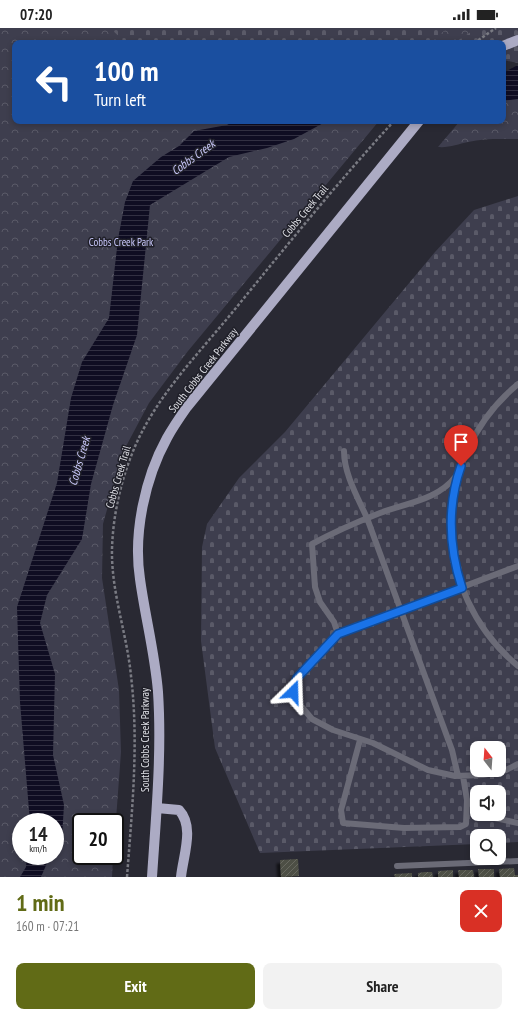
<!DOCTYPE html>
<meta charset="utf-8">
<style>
:root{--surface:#fff;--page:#f2f2f2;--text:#222;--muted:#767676;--accent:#616b16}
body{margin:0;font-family:"PT Sans Narrow",sans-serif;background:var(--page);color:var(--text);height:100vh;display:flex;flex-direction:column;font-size:15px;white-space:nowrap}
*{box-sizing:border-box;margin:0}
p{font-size:13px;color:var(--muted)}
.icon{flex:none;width:22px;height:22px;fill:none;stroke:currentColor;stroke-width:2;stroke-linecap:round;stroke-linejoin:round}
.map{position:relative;height:849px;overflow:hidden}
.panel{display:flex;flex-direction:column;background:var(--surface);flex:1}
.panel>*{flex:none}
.guide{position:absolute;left:12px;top:12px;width:494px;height:84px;border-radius:8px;box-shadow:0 2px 6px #0003;background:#1a4fa0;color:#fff;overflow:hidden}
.needle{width:26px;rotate:343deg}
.tools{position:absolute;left:470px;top:713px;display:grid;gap:8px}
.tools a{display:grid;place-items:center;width:36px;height:36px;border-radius:8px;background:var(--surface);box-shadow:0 2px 6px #0003;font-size:20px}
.speed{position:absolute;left:12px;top:785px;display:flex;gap:8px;font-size:20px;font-weight:700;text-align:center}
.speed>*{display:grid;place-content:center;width:52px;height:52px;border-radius:50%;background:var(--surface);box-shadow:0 2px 6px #0003;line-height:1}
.speed small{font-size:10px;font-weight:400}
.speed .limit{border:2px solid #111;border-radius:6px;background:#fff;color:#111}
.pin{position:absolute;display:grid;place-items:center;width:34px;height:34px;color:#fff;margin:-41px -17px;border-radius:50% 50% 50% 0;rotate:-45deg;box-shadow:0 0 4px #0007}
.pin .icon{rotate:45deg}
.me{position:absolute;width:44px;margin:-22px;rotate:22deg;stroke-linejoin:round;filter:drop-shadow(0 0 3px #0008)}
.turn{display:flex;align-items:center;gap:14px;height:84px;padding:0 16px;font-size:18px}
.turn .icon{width:52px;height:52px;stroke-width:2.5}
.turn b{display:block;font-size:28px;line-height:34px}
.round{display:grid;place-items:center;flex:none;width:42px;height:42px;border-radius:8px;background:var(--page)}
.summary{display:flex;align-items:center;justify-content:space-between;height:68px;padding:0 16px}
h1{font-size:24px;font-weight:700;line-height:30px;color:var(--accent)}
.button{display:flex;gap:8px;margin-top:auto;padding:8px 16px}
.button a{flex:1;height:46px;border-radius:8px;background:var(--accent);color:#fff;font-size:16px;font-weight:700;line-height:46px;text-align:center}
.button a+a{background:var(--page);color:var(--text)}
.status{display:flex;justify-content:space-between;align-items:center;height:28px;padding:0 20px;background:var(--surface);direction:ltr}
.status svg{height:11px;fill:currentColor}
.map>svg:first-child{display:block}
</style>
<div class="status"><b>07:20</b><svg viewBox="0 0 49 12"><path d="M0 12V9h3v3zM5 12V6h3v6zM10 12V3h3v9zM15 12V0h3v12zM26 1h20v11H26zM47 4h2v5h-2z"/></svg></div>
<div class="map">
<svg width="518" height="849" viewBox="0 0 518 849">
<defs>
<pattern id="cemetery-stones" width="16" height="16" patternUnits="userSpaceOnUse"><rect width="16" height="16" fill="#3e3e4e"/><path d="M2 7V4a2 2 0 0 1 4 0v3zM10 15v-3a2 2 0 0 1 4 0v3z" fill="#5a5a68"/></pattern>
<pattern id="park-crowns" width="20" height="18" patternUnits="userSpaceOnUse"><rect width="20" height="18" fill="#3e3e4e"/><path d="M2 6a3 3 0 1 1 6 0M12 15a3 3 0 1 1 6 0" fill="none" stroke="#5a5a68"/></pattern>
<pattern id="water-rules" width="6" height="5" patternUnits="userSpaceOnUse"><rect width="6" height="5" fill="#0f0d22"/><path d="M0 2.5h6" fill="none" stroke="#323042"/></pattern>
<pattern id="building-hatch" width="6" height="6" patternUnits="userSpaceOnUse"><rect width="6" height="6" fill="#4e5045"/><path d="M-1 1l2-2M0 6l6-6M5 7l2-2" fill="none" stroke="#676960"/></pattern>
<filter id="shadow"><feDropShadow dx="-3.5" dy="3.5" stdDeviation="1" flood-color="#0009"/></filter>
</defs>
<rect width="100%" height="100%" fill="#292933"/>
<!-- cemetery -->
<path fill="url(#cemetery-stones)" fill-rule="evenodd" d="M105,0H518V61L503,57V15H122Z
M208,93H243L223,107Z
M518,168V814L499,815V808H477V816L260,825L215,720L201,613L202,519L207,496L239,450L285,404L435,224L474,182ZM477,720H499V742H477ZM477,764H499V786H477Z"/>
<!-- park -->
<path fill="url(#park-crowns)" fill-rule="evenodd" d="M0,0H110L126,15H15V93H209L240,122L292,93H379L188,323L149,375L123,424L103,496L102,550L119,662L121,724L115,805V794H81V828H113L112,849H0ZM21,794H55V828H21Z
M448,0H477L454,15H428Z
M518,47V111C502,111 484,110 468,114C458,116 449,120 438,119L460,93H503V56Z"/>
<!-- water -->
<path fill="url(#water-rules)" d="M503,34L518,37V71L503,73Z
M234,93H327L294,111L267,120L229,129L150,177L137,307L113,377L91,456L82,511L47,567L40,595L55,646L53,727L64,777L62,809L55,820V794H30L20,674L17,579L57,455L71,370L82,334L109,290L118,211L125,174L133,153L161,129L179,118L194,103L227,97Z
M27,828H50L41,849H20L26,839Z"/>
<!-- pier -->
<path fill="#292933" d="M503,32L518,35V37L503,45Z"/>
<!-- building -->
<path fill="url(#building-hatch)" filter="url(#shadow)" d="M298,831L299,848L281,849L280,832Z
M514,840L515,847H518V849H500L499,841Z
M478,841H494V849H479Z
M453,842V849H438V843Z
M458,842H473L474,849H459Z
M425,844H432L433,849H418V845Z
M412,845V849H395L394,846Z"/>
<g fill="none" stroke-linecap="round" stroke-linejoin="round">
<!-- path -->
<path stroke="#7a7b83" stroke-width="2.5" stroke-dasharray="3 2" stroke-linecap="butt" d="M474,15L496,0
M127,849C132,782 139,715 131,648C127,606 111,564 112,521C113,485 122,447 137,414C159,366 198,326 231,286C284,221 337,155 394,93"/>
<!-- lane -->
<path stroke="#6b6b77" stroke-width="6" d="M518,356C429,430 429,564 518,638
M344,423C344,446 358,470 367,490L452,722L458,748
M518,538L338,606L297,650L293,659V664L296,672L312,691L333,702L373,715L428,742L455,748L483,747L506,742L518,736
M338,606L334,594L320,574L315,559L312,516C334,504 357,494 380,485C406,475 438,472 456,448
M360,712L343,775L341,782L343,795L404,800L460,799L466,796L467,772
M463,748L467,772L477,781
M484,786L490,789L518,795
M397,838L518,833"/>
<!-- primary -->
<path stroke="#acabc4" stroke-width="10" d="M503,18L518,12
M157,780L179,782C195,799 183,828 181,849
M152,849C156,788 162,725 158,664C155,626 145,588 140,551C133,505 145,450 167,410C173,399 180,389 187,379L419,93"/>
</g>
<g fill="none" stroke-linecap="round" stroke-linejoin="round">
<defs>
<path id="route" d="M293,664V659L297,650L338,606L462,560C449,520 447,478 461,438"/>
</defs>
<!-- route casing -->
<use href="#route" stroke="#114b97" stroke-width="10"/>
<!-- route -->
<use href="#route" stroke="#1a73e8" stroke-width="7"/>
</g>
<g text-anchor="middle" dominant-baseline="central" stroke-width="3" stroke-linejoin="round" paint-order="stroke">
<!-- street labels -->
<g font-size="11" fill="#e1e2e8" stroke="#202029">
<text transform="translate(305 183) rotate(-50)">Cobbs Creek Trail</text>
<text transform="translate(203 342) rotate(-52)">South Cobbs Creek Parkway</text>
<text transform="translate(118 449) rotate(-74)">Cobbs Creek Trail</text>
<text transform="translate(145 712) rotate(-90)">South Cobbs Creek Parkway</text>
</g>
<!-- park labels -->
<g font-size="11" fill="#c9c8fc" stroke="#202029">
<text x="121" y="214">Cobbs Creek Park</text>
</g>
<!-- water labels -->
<g font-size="12" font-style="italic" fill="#cccbfe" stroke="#202029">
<text transform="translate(193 129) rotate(-36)">Cobbs Creek</text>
<text transform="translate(79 433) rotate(-74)">Cobbs Creek</text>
</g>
</g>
</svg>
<div class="tools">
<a><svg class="needle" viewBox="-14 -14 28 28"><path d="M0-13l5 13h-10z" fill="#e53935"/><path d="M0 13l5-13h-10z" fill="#767676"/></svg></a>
<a><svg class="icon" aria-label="sound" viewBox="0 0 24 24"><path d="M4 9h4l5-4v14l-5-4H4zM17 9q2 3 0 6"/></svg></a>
<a><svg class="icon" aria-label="search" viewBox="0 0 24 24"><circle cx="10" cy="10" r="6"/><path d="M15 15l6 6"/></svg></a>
</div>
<div class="speed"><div>14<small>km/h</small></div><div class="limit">20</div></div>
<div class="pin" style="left:461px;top:438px;background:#d93025"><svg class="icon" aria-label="arrive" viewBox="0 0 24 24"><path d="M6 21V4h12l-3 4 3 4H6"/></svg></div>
<svg class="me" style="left:293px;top:664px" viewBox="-20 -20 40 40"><path d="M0-17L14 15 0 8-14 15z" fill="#1a73e8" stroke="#fff" stroke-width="4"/></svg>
<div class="guide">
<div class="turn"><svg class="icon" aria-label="left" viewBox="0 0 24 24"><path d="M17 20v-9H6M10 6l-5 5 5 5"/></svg><div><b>100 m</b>Turn left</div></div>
</div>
</div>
<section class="panel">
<div class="summary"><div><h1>1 min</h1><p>160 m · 07:21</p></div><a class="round" style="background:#d93025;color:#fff"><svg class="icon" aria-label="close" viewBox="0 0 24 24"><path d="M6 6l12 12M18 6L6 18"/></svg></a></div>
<div class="button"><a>Exit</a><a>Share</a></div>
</section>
